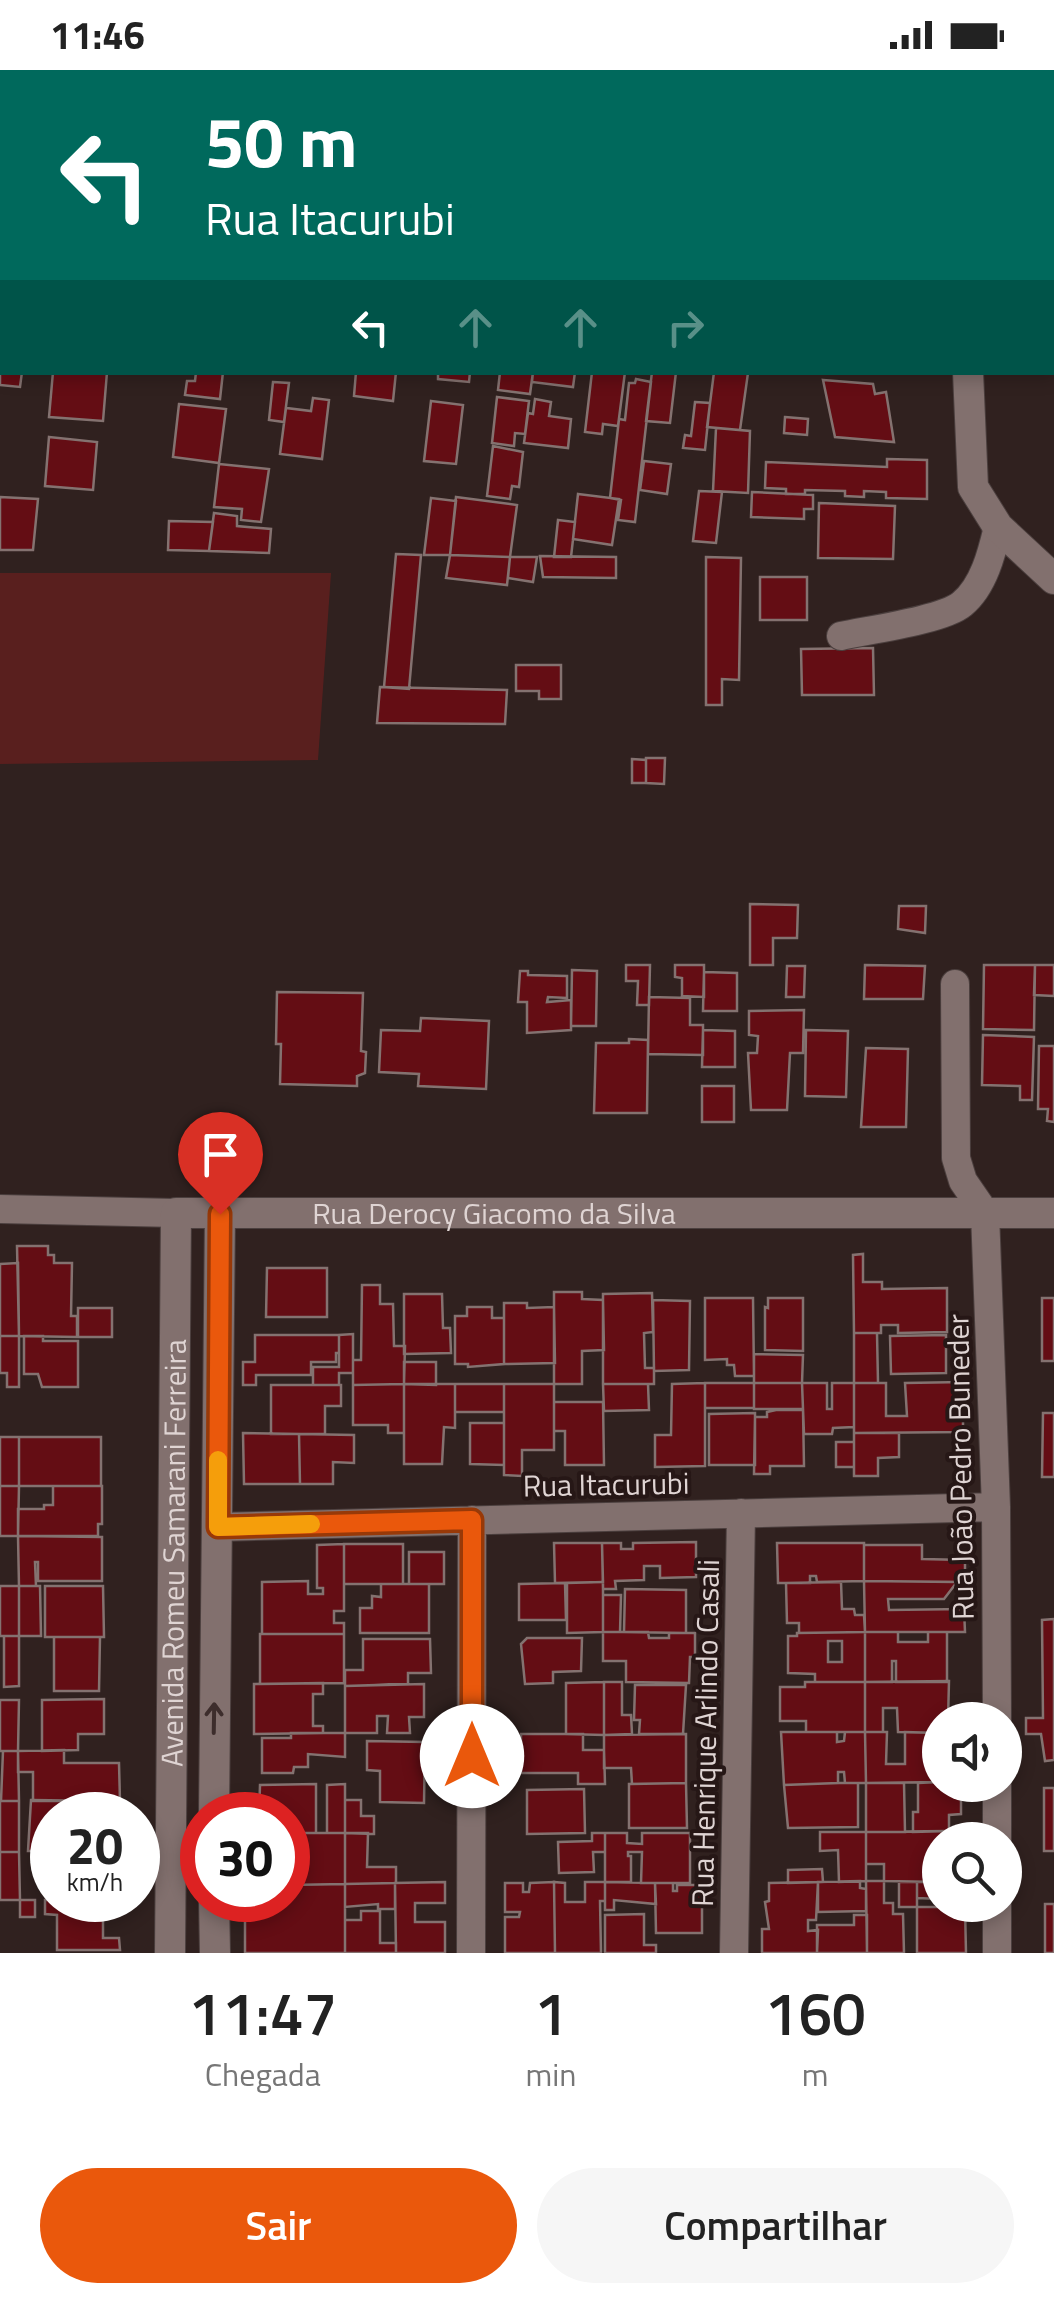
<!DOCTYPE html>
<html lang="pt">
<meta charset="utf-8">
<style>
:root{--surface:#fff;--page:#f6f6f6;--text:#222;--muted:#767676;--accent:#ea580c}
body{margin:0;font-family:"Titillium Web",sans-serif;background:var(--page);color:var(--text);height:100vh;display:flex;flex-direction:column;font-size:38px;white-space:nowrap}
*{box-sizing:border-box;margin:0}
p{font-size:32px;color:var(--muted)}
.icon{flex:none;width:55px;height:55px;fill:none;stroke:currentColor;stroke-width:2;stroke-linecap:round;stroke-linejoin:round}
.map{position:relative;height:1883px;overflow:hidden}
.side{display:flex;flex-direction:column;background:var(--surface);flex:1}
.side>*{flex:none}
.hud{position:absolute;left:0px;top:0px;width:1055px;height:305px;box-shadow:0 5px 15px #0003;background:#00695c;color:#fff;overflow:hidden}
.controls{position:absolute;left:922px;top:1632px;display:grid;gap:20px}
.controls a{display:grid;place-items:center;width:100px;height:100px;border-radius:50%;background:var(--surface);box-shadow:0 5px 15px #0003;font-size:50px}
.speed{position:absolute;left:30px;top:1722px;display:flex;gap:20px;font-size:50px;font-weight:700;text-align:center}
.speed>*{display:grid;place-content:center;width:130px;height:130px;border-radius:50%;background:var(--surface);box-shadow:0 5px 15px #0003;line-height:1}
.speed small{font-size:25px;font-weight:400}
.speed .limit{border:15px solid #d22;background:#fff;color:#111}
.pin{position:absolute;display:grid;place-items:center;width:85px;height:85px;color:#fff;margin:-102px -42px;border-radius:50% 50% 50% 0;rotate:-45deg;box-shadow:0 0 10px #0007}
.pin .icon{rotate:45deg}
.me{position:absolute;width:110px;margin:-55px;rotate:0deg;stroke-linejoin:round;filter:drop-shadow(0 0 8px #0008)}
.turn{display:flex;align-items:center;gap:35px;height:210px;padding:0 40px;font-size:45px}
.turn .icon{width:130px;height:130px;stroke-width:2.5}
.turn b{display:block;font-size:70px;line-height:85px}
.lanes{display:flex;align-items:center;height:95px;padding:0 40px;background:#0003;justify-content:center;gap:50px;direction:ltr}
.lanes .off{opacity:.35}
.eta{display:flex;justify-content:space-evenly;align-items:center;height:170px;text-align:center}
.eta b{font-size:60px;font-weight:600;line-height:70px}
.primary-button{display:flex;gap:20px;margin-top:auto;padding:20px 40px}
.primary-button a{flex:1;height:115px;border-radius:60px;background:var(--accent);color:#fff;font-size:40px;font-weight:600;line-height:115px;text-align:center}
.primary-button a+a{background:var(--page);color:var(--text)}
.status{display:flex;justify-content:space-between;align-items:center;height:70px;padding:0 50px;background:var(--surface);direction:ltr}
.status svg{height:28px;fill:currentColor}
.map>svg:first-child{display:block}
</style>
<div class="status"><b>11:46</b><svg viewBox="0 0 49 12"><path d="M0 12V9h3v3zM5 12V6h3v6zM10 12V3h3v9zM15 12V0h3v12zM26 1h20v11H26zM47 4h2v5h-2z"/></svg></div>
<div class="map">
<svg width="1054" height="1883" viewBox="0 0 1054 1883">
<rect width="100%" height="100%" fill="#30211f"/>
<!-- green -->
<path fill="#591f1e" d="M0,503H331L318,690L0,694Z"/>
<!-- building -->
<path fill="#640d14" stroke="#847270" stroke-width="2.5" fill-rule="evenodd" d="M0,258L2,302H22L20,317L0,315Z
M53,302H107L103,351L49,347Z
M196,302H223L220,329L185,325L187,311H195Z
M356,302H396L393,331L354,326Z
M438,302H470L469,312L438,309Z
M500,302H533L530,324L498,320Z
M533,302H575L573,317L532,312Z
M592,302H625L618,356L603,354L602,364L585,362Z
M652,302H676L670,353L646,351Z
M714,302L748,303L740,360L707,357Z
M636,309L651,312L635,452L618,450L621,430L610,428L619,349L625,350L629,313H635Z
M823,310L873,314L875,324L886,322L894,372L835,367Z
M273,312L289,313L284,352L269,350Z
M497,327L529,331L525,364L515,363L514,376L492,373Z
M313,328L329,330L322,389L280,384L286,338L311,341Z
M535,329L551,332L549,346L571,349L568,378L524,373L528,343L533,344Z
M431,331L463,335L456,394L424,391Z
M695,332L710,333L705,380L683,378L685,365L691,366Z
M179,334L226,339L219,393L173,387Z
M785,347L808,349L807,365L784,363Z
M716,358L750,361L748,423L713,421Z
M49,367L97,372L93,420L45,416Z
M493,376L523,382L519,417L512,416L510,429L487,426Z
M887,389L927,390V429L886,428V422L864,421V427L845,426V421L805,420V424H786V419L765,418L766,392L887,397Z
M644,391L671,394L667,424L640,420Z
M219,394L269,399L261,452L241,450L242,439L214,437Z
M699,421L722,422L716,473L693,471Z
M752,422L813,425V439H804V449L751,447Z
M578,424L619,429L612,475L573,469Z
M0,427L38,429L33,480H0Z
M456,427L517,435L510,487L450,485Z
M431,428L456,431L450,485H424Z
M819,433L895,436L893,489L818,488Z
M214,443L237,446V456L271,459L269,483L209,481Z
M558,450L575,452L571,487H554Z
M169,451L213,452L209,481L168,480Z
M396,484L421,485L409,619L384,617Z
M450,485L510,487L507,515L446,508Z
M540,486L616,487V508L543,507Z
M510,487H537L533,512L508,508Z
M706,487L741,488L739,610L722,609V635H706Z
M760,507H807V550H760Z
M873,578L874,625H802L801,579Z
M516,595H561V629H539V621H516Z
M380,617L507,620L505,654L377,653Z
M646,688H665L664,714L646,713Z
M632,689L646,690V713H632Z
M750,834L798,835L797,868H773V895H750Z
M899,836H926L925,863L898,859Z
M626,895H650L649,935H637L638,911H626Z
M675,895H704V927L682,926V908L675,907Z
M865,895L925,896L923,929H864Z
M984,895H1035L1034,960L983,959Z
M1035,895H1054V926L1034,925Z
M787,896H805L804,927H786Z
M572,900L597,901L596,956H571Z
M520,901H528V905L567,906V928L548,927L547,932L571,930V960L527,963V932H518Z
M704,902L737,903V941H703Z
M277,922L363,923L361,981L366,982L365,1003L357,1006V1016L280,1014L281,974H276Z
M649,927L690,928V955H703V985L648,984Z
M804,940L803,983H790L787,1040H751L748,983H757L758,966L749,965V941Z
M421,948L489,951L486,1019L418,1016L419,1004L379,1002L381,960L420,961Z
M703,960L735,961V997H702Z
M806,960L848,961L846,1027L805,1026Z
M983,965L1034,967L1032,1030H1020V1016L982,1015Z
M629,969L648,970L647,1043H594L596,973H629Z
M1039,976H1054V1052L1047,1051L1048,1039H1038Z
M866,978L908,979L906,1057H861Z
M702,1016H734V1052H702Z
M17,1176H48V1185H54V1193H72L71,1246H77V1267L19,1266Z
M863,1184V1212H882V1219L947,1218V1262L898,1263V1255H881V1263H854L853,1185Z
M18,1193L19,1266H0V1194Z
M267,1198H327V1247H266Z
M362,1215H380V1234H393L394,1276H405L404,1314L353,1315V1290H361Z
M554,1222H582V1229L603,1230L604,1280L582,1281V1314H554Z
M652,1223L653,1262L644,1263L645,1298H654V1314H603V1224Z
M404,1224H442L443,1258H450L451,1283L404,1284Z
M705,1228H753L754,1306H735L734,1295H727V1289L705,1290Z
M768,1228H803V1281L765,1280V1237L768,1238Z
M1042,1228H1054V1291H1042Z
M653,1230L690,1231L689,1300L654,1301Z
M504,1233H527V1238L554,1237L555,1293L504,1294Z
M467,1237H492V1248H504V1294L468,1297V1294H455V1246H467Z
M78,1238H112V1267H78Z
M854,1263H877L878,1313H854Z
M353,1264V1303H339V1315H313V1297H339V1265Z
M255,1265H339V1283H336V1292H311V1305H256V1315H243V1292H255Z
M946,1265V1303L891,1304L890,1266Z
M0,1266H19V1317H7V1303H0Z
M24,1266H43V1271H78V1317H42L38,1304H24Z
M754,1284L803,1285L802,1313H754Z
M404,1292H436V1315L404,1314Z
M963,1312V1362L854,1363V1313H886V1346H907L905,1313Z
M705,1313H754V1338H705Z
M705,1313V1396L655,1397V1365H671L672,1314Z
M754,1313H802L803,1339H754Z
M802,1313H827V1339H832V1313H854V1357L833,1358L832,1364H804Z
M404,1314H455V1358L444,1357L442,1394H404Z
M404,1314V1363H388V1355H353V1315Z
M455,1314H504V1342H455Z
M504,1314H554V1380H522V1406L504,1405Z
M603,1314H648L649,1340L604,1341Z
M271,1315H341V1336H325V1364H271Z
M554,1332H603L604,1395H565V1361H554Z
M776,1340H803L804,1396H770V1404H754L755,1347H767V1342Z
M755,1343V1395H709V1344Z
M1043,1343H1054V1407H1042Z
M470,1353H504V1395L470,1394Z
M243,1363L299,1364L300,1414H244Z
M854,1363H899V1387L878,1388V1406H854Z
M299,1364L354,1365V1393L333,1392V1414H300Z
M0,1367H19V1416H0Z
M19,1367H101V1416H19Z
M836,1372H854V1397H836Z
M0,1416H19L18,1466H0Z
M53,1416H102V1454H98V1466H18V1439H44V1435H53Z
M18,1466L102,1467V1511H38V1492H35L36,1516H19Z
M696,1472V1507L660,1508V1496H644V1510L615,1511L616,1519H603L602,1473H621V1479H633V1473Z
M554,1473H602L603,1512L555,1513Z
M777,1473H864V1511L817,1512L816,1506H810V1513H778Z
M344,1474V1541H334V1553H344V1564H262V1512L308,1511V1524H323V1518H317V1475Z
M344,1474H403V1514H344Z
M864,1475H922V1489L965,1490V1512L864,1511Z
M409,1482H444V1514H409Z
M864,1511L957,1512L944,1529H888L889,1540L964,1539L965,1562H865Z
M603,1512V1562L567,1563V1513Z
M841,1512L842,1539H854L855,1545H864L865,1562L799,1563V1553H787L786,1513Z
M565,1513L566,1550H519V1514Z
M381,1514H429V1563H360V1538H372V1526L381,1527Z
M0,1516H19V1566H0Z
M19,1516H40L41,1566H19Z
M45,1516H103L104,1567H45Z
M625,1519L686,1520V1563L624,1562Z
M603,1525H621L620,1562H603Z
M1054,1549V1690L1045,1691L1041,1664H1026V1648H1043L1042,1550Z
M603,1562H648L649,1568H669V1563H695V1587H690L689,1613L626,1612V1591H603Z
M865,1562V1612H815V1604L788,1603V1566H797V1563ZM828,1571H842V1592H828Z
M865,1562H898V1572H928V1562H947V1612H896V1591H892V1612H865Z
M260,1564H344V1613L260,1614Z
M4,1566H19V1616L4,1617Z
M54,1567H100L99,1621H54Z
M527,1568H582L581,1601L553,1602V1613L525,1614L521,1574Z
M363,1569H430L431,1603H408V1614L345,1616V1600H363Z
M949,1611L948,1650H940V1663L898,1662L897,1638H883V1662H865V1612Z
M604,1612V1665L566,1664V1613Z
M604,1612H622V1645H631L632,1664L604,1665Z
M805,1612H865V1662H806V1651H780V1617H805Z
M323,1613V1624H313V1656H323V1663L254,1664V1614Z
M424,1614V1647H409L410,1663H387L388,1646H377V1663H345V1616Z
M635,1615H686L683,1664H639L640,1650H634Z
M104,1629V1664H78V1680L42,1681V1630Z
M0,1630H19L18,1681H0Z
M781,1662H837V1672L844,1671L845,1662H865L866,1713H845L844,1702H838V1713L784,1715Z
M865,1662H887L886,1694H905V1662L940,1663V1712L866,1713Z
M291,1663H345V1687L308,1684V1697H294L293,1703H262V1668H291Z
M521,1664H583V1680H604L605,1714H578V1703H521Z
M686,1664V1713L632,1714L631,1698H604V1665Z
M367,1671L425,1672L424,1733L380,1732V1701L367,1700Z
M64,1680V1693H119L120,1731H33V1702H18V1681Z
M3,1681H18L19,1731H1Z
M940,1712L949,1715V1722H961V1744L949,1745V1761L913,1762V1742H918V1713Z
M686,1713L687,1758H629V1714Z
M838,1713H858V1757L788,1758L784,1715Z
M866,1713H904L905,1762H866Z
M316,1714V1763H288V1745H259L260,1715Z
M345,1714V1763H327V1715Z
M1044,1718H1054V1781H1044Z
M584,1719L585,1763L527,1764V1720Z
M31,1730L104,1731V1745H52V1781H28Z
M345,1730H361V1746H374V1764L345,1763Z
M0,1731H19V1782H0Z
M945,1761V1770H940V1812L884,1811V1794H866V1762Z
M820,1762H866V1811L839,1812L838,1780L820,1781Z
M288,1763H345V1814L288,1815Z
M345,1763H368L367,1797H396V1813L345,1814Z
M592,1763H605V1782H593L594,1802L559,1803L558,1772L592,1771Z
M605,1763H627V1773L642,1774V1763H690V1813H641L642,1782H628V1786H631V1812H605Z
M0,1782H19L20,1830H0Z
M822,1799L823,1812L788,1813V1800Z
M860,1811V1818L866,1819V1841L818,1842V1812Z
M866,1811H884V1833H893V1844H903L904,1883H867Z
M445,1812V1833H415V1852H445V1883H396L395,1813Z
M554,1812L555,1883H505V1847H519L520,1842H505V1813H523V1822H529L530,1813Z
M554,1812L565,1813V1832H585V1812H605V1831H600L601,1883H555Z
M605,1812L655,1813L656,1834L614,1830V1840H605Z
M818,1812L816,1850H808V1861L818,1860L817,1883H762V1859H769L765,1832L769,1831V1813Z
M899,1812H917V1837H899Z
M917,1812H940V1829L917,1828Z
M395,1813V1839H378V1834L345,1837V1814Z
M655,1813H673V1821H677V1815H702V1863H656Z
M345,1814V1883H245V1830H288V1815Z
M20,1830H35V1847H20Z
M45,1830H103V1868H119L120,1880H57V1845L45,1844Z
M1045,1834H1054V1883H1045Z
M917,1837H965L966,1883H917Z
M361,1841H380V1873H396V1883H345V1850H361Z
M644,1844V1875H656V1883H605V1845Z
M854,1845H867V1883H817V1855H854Z"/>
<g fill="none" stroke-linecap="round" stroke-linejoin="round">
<defs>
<path id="street" d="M0,50L2,51
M841,566C868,560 943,550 962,534C984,516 992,482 998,457
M955,914L956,1088L963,1111L985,1143L996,1437L997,1650
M0,1139L176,1143
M218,1457L996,1437
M997,1715V1770
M997,1835V1883
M471,1883L472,1450
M734,1883L741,1443"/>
<g id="secondary">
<path d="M963,0V2"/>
<path d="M968,302L973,417L998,457L1054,509"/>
<path d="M214,1745L220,1144"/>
<path d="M214,1830L215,1883"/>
<path id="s1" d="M170,1883L176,1143H1054"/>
</g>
</defs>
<!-- street casing -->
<use href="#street" stroke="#4b3f3e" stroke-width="30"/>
<!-- secondary casing -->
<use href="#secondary" stroke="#4b3f3e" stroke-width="32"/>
<!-- street -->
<use href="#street" stroke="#82706e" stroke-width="28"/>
<!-- secondary -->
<use href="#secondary" stroke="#82706e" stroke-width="30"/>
</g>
<!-- one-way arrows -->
<defs><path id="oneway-shaft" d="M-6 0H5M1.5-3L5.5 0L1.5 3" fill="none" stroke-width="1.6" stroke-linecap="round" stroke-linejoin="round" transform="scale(2.5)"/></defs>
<use stroke="#3d2d2c" href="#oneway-shaft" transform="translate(214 1648) rotate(-89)"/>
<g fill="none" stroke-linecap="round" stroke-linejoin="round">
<defs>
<path id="route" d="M220,1144L218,1457L472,1450V1686"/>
</defs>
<!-- route casing -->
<use href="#route" stroke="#983908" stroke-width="25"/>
<!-- route -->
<use href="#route" stroke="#ea580c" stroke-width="18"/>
<!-- slow -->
<path stroke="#f59e0b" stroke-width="18" d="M218,1390V1457L311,1454"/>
</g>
<g text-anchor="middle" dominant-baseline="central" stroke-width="8" stroke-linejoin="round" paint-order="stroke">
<!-- street labels -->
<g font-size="30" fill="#dfd4d3" stroke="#261716">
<text stroke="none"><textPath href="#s1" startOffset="1058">Rua Derocy Giacomo da Silva</textPath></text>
<text transform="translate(960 1397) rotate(-91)">Rua João Pedro Buneder</text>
<text transform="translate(606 1414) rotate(-1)">Rua Itacurubi</text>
<text stroke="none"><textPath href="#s1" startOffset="400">Avenida Romeu Samarani Ferreira</textPath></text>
<text transform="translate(705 1663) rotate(-89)">Rua Henrique Arlindo Casali</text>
</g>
</g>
</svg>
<div class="controls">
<a><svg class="icon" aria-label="sound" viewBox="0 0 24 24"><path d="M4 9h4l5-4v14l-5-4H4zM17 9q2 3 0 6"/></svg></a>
<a><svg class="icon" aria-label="search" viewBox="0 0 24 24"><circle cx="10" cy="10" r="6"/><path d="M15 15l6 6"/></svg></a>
</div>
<div class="speed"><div>20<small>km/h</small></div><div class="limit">30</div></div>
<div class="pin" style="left:220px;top:1144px;background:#d93025"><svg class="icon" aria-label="arrive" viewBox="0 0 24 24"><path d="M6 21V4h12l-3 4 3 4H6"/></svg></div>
<svg class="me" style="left:472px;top:1686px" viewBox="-20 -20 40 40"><circle r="19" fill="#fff"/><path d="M0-13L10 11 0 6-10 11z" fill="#ea580c"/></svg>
<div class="hud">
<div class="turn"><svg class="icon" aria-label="left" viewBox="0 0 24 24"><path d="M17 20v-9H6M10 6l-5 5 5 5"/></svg><div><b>50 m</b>Rua Itacurubi</div></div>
<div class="lanes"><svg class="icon" aria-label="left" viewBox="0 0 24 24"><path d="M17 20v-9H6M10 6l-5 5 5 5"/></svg><svg class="icon off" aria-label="ahead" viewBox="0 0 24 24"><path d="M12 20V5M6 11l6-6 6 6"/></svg><svg class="icon off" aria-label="ahead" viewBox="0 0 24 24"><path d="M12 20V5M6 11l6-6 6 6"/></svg><svg class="icon off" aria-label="right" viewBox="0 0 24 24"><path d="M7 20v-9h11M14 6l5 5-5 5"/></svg></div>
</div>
</div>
<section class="side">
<div class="eta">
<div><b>11:47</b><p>Chegada</p></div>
<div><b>1</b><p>min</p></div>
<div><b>160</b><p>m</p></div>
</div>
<div class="primary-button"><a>Sair</a><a>Compartilhar</a></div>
</section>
